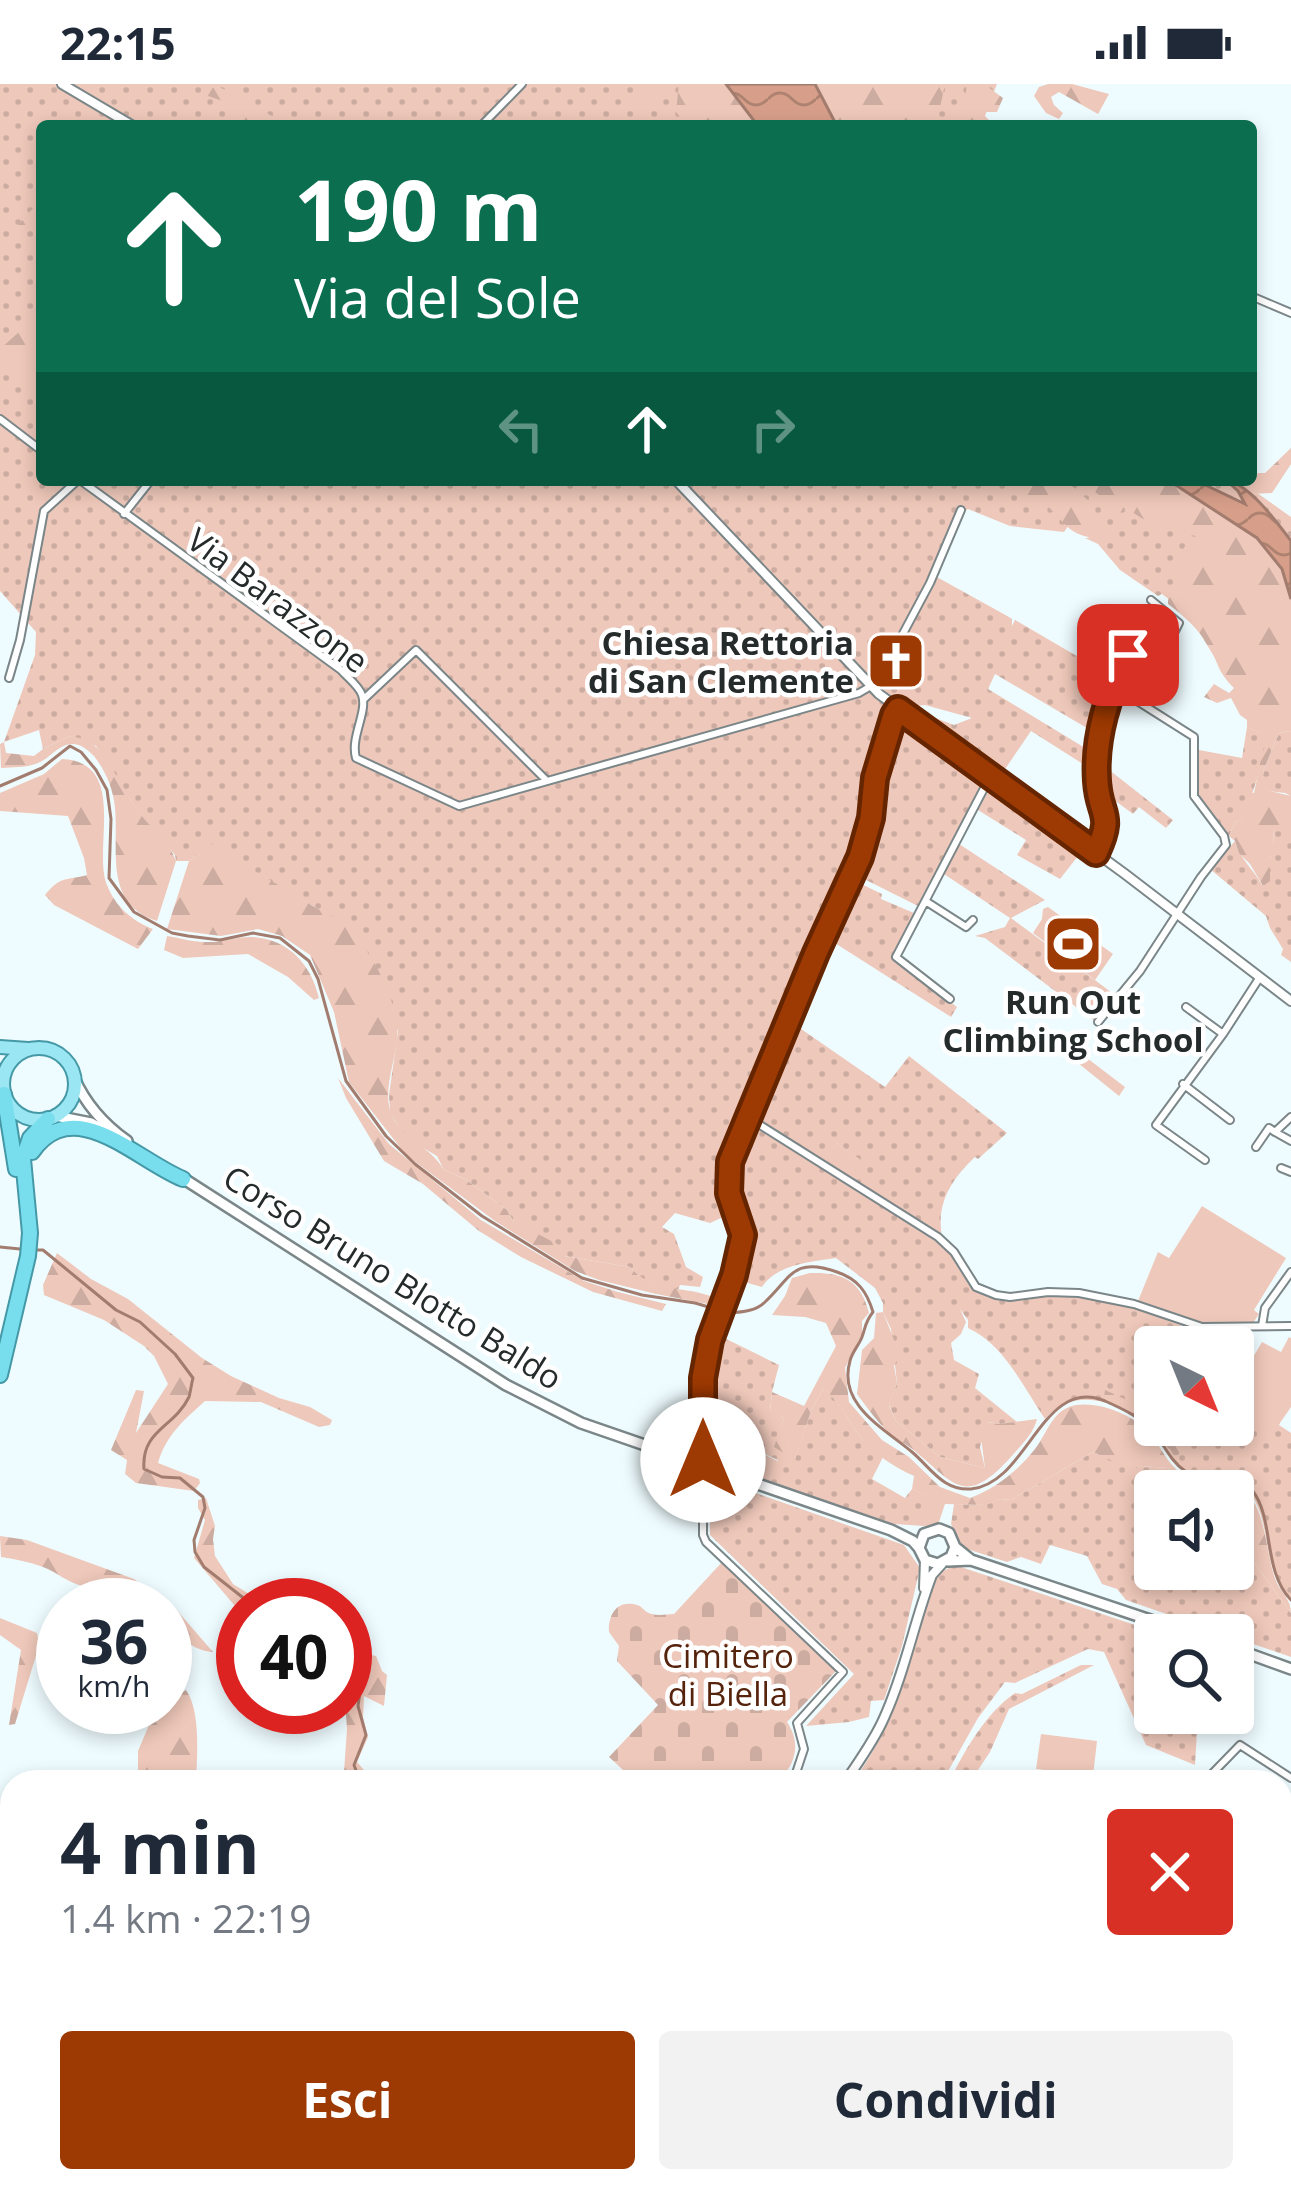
<!DOCTYPE html>
<html lang="it">
<meta charset="utf-8">
<style>
:root{--surface:#fff;--page:#f2f2f3;--text:#1f2937;--muted:#747a83;--accent:#9d3902}
body{margin:0;font-family:"Open Sans",sans-serif;background:var(--page);color:var(--text);height:100vh;display:flex;flex-direction:column;font-size:45px;white-space:nowrap}
*{box-sizing:border-box;margin:0}
p{font-size:39px;color:var(--muted)}
.icon{flex:none;width:66px;height:66px;fill:none;stroke:currentColor;stroke-width:2;stroke-linecap:round;stroke-linejoin:round}
.map{position:relative;flex:1;overflow:hidden}
.sheet{position:absolute;left:0px;top:1686px;width:1293px;height:423px;display:flex;flex-direction:column;background:var(--surface);border-radius:36px 36px 0 0;box-shadow:0 6px 18px #0003}
.sheet>*{flex:none}
.top-card{position:absolute;left:36px;top:36px;width:1221px;height:366px;border-radius:12px;box-shadow:0 6px 18px #0003;background:#0b6e4f;color:#fff;overflow:hidden}
.needle{width:78px;rotate:137deg}
.tools{position:absolute;left:1134px;top:1242px;display:grid;gap:24px}
.tools a{display:grid;place-items:center;width:120px;height:120px;border-radius:12px;background:var(--surface);box-shadow:0 6px 18px #0003;font-size:60px}
.speed{position:absolute;left:36px;top:1494px;display:flex;gap:24px;font-size:60px;font-weight:700;text-align:center}
.speed>*{display:grid;place-content:center;width:156px;height:156px;border-radius:50%;background:var(--surface);box-shadow:0 6px 18px #0003;line-height:1}
.speed small{font-size:30px;font-weight:400}
.speed .limit{border:18px solid #d22;background:#fff;color:#111}
.pin{position:absolute;display:grid;place-items:center;width:102px;height:102px;color:#fff;margin:-51px;border-radius:24px;box-shadow:0 6px 18px #0006}
.me{position:absolute;width:132px;margin:-66px;rotate:0deg;stroke-linejoin:round;filter:drop-shadow(0 0 9px #0008)}
.turn{display:flex;align-items:center;gap:42px;height:252px;padding:0 60px;font-size:54px}
.turn .icon{width:156px;height:156px;stroke-width:2.5}
.turn b{display:block;font-size:84px;line-height:102px}
.lanes{display:flex;align-items:center;height:114px;padding:0 60px;background:#0003;justify-content:center;gap:60px;direction:ltr}
.lanes .off{opacity:.35}
.round{display:grid;place-items:center;flex:none;width:126px;height:126px;border-radius:12px;background:var(--page)}
.summary{display:flex;align-items:center;justify-content:space-between;height:204px;padding:0 60px}
h1{font-size:72px;font-weight:700;line-height:90px}
.button{display:flex;gap:24px;margin-top:auto;padding:24px 60px}
.button a{flex:1;height:138px;border-radius:12px;background:var(--accent);color:#fff;font-size:48px;font-weight:700;line-height:138px;text-align:center}
.button a+a{background:var(--page);color:var(--text)}
.status{display:flex;justify-content:space-between;align-items:center;height:84px;padding:0 60px;background:var(--surface);direction:ltr}
.status svg{height:33px;fill:currentColor}
.map>svg:first-child{display:block}
</style>
<div class="status"><b>22:15</b><svg viewBox="0 0 49 12"><path d="M0 12V9h3v3zM5 12V6h3v6zM10 12V3h3v9zM15 12V0h3v12zM26 1h20v11H26zM47 4h2v5h-2z"/></svg></div>
<div class="map">
<svg width="1291" height="2108" viewBox="0 0 1291 2108">
<defs>
<pattern id="grass-dots" width="8" height="8" patternUnits="userSpaceOnUse" patternTransform="scale(3)"><rect width="8" height="8" fill="#eec8ba"/><path d="M2 2h.1M6 6h.1" fill="none" stroke="#ccaca0" stroke-width="1.8" stroke-linecap="round"/></pattern>
<pattern id="forest-firs" width="22" height="20" patternUnits="userSpaceOnUse" patternTransform="scale(3)"><rect width="22" height="20" fill="#eec8ba"/><path d="M5 1l3.5 6h-7zM16 11l3.5 6h-7z" fill="#ccaca0"/></pattern>
<pattern id="cemetery-stones" width="16" height="16" patternUnits="userSpaceOnUse" patternTransform="scale(3)"><rect width="16" height="16" fill="#eec8ba"/><path d="M2 7V4a2 2 0 0 1 4 0v3zM10 15v-3a2 2 0 0 1 4 0v3z" fill="#ccaca0"/></pattern>
<pattern id="water-waves" width="16" height="10" patternUnits="userSpaceOnUse" patternTransform="scale(3)"><rect width="16" height="10" fill="#d79f8a"/><path d="M0 5q4-4 8 0t8 0" fill="none" stroke="#ae8271"/></pattern>
</defs>
<rect width="100%" height="100%" fill="#effcff"/>
<!-- grass -->
<path fill="url(#grass-dots)" fill-rule="evenodd" d="M0,0H997L985,32L995,42H42V396H1248L1253,406L1291,433V644L1244,607L1212,569L1188,530L1162,510L1158,512L1120,486L1098,460L1085,454H1089L1071,438L1064,448L1010,442L968,425L956,434L928,494L933,496L935,492L1009,533L1012,535V542L1015,536L1111,592L1097,650L995,590L988,605L1095,670L1094,687L1031,647L999,694L920,637L925,630L954,641L972,634L925,621L894,624L871,700L865,751L812,869L747,1028L753,1032L791,938L885,1003L909,972L1007,1049L978,1075L975,1073C951,1096 936,1119 942,1153L924,1141L942,1154L959,1184L975,1200L997,1208L1082,1209L1135,1221V1224L1185,1243L1227,1246L1221,1263H1155V1341H1233V1301L1284,1329L1279,1341L1291,1349V1514C1281,1502 1273,1490 1270,1474C1265,1453 1264,1429 1252,1412C1235,1387 1206,1405 1185,1388C1173,1378 1167,1362 1157,1351C1129,1320 1075,1298 1045,1335C1023,1303 1004,1260 968,1244V1236L960,1225L966,1238L961,1250L951,1259L954,1276L979,1290L975,1304L1017,1338L1000,1340L988,1338L980,1363L985,1384L940,1373L896,1337L889,1321L897,1299L891,1245L883,1228V1219L875,1204L836,1174C811,1178 777,1180 762,1203L737,1196L746,1152L726,1101L725,1110L732,1129L710,1139L675,1129L662,1143L674,1150L686,1183L703,1193L700,1203L680,1201L678,1206C657,1202 644,1199 630,1183L564,1172L513,1137L507,1126L465,1095L444,1086L437,1072L418,1061L402,1048L390,1029L389,1011L398,947L340,838L226,771L200,770L189,777H176L175,771L138,728L96,662L70,652L43,665L39,646L4,658L35,571L36,548L0,507ZM837,1059L867,1081L854,1098L824,1078Z
M899,631L985,693L918,822L854,790L876,704Z
M1247,643L1270,653C1261,680 1254,709 1242,735L1235,738L1229,752C1202,717 1190,713 1199,666L1242,674Z
M1291,647V712L1285,709L1260,706L1264,685L1279,649Z
M1099,678L1173,736L1166,744L1139,723L1133,730L1101,706Z
M992,699L1080,763L1082,767L1060,795L1017,771L1026,756L978,726Z
M1281,741H1291V878L1281,871L1283,865L1270,844L1266,832L1210,785L1235,757C1240,775 1254,786 1262,801L1274,761L1273,745Z
M959,760L1045,816L1011,834L1115,911L1096,938L985,854L975,852L1005,843L1010,834L944,790Z
M851,795L882,810L881,815L914,829L891,874L957,923L951,933L827,854Z
M716,1250L779,1281L772,1308L770,1327L784,1334L775,1363L795,1375L811,1327L823,1305C841,1317 847,1336 860,1352C866,1360 875,1367 883,1373L872,1395L905,1414L912,1405L934,1415L924,1442L894,1440L769,1398L778,1376L706,1343V1307Z
M1093,1368L1133,1385L1142,1382L1167,1384L1188,1407H1155V1485H1233V1450L1291,1529V1573L1126,1516L1117,1505L1102,1500L1087,1472L1050,1461L1041,1480L1021,1473L1007,1478L961,1463L951,1440L954,1420L984,1421L1000,1415L1011,1416Z
M710,1393L904,1461L920,1484L902,1562L884,1616L871,1617L869,1633L849,1638L806,1642L854,1590L710,1451Z
M955,1481L1165,1551H1155V1629H1198L1195,1681L1146,1661L1104,1568L1088,1565L1015,1599L1005,1598L978,1634L942,1698H879L858,1691C903,1626 912,1563 937,1490Z
M1081,1581H1094L1009,1625L990,1668L970,1698H949C965,1666 985,1630 1015,1609L1022,1610Z"/>
<!-- forest -->
<path fill="url(#forest-firs)" d="M642,0H677L642,27L631,18L634,7Z
M679,0H726L758,42H687L676,28Z
M815,0H945L936,42H837Z
M967,0H984L1003,14L997,28H982L980,42H957L964,25Z
M1048,0H1072L1109,10L1098,30L1059,8L1051,13L1054,21L1063,29L1059,35L1046,29L1034,12L1039,3Z
M215,2L232,8L288,42H267L255,34L249,42H239L244,31L220,16L205,11Z
M0,86L42,114V121L23,145L18,141L36,121L0,95Z
M28,240L42,248V310L4,274L0,277V265Z
M1291,364V380L1272,409L1250,410L1233,396H1251V393L1254,397L1258,389H1265Z
M1020,396H1065L1090,418L1103,453C1068,456 1065,436 1042,417L1048,429L1043,433L1016,410Z
M1080,396H1168L1257,454L1282,485L1291,515V647L1279,649L1264,685L1261,705L1291,712V741L1273,745L1274,761L1278,765L1270,773L1275,778L1270,788V797L1263,802L1250,780L1239,769L1235,757L1229,752L1235,738L1242,735L1248,708L1254,709L1262,670L1269,653L1247,643V636L1240,631L1231,614L1217,619L1204,613L1214,600L1229,609L1234,604C1217,587 1220,582 1209,563C1199,545 1184,532 1168,520V506L1174,499L1171,493L1185,462L1196,452C1169,448 1145,439 1124,422L1120,429H1107L1099,411Z
M70,652C81,654 89,656 97,664C117,685 126,716 147,738C159,752 170,760 176,777L157,837C103,820 119,766 115,724C113,704 106,688 94,672C87,665 80,659 70,660C57,662 49,675 38,679C27,684 12,683 1,684L0,660L4,658L6,669L34,672L43,665Z
M62,675C129,678 92,765 107,801C115,822 132,837 153,845L138,865L54,821L45,811C61,791 66,797 87,791L84,774L68,732L0,727V709L44,690Z
M204,755C238,779 273,797 308,819C318,826 330,830 340,837C367,858 394,908 397,942C400,971 379,1007 393,1034C406,1057 432,1064 444,1086L465,1095L507,1126L513,1137L559,1161L564,1172L630,1183C656,1213 690,1199 721,1217L718,1222L656,1210L599,1196L575,1187L495,1137L406,1071L349,998L334,928L310,871L282,852L258,845L221,852L167,845L189,777L200,770Z
M167,852C180,854 192,858 205,858C221,859 238,852 253,853C290,856 311,881 319,914L314,916L288,893L248,870L183,874L164,866Z
M338,994L389,1060L481,1136L584,1197L618,1208L666,1220L662,1227L593,1208L521,1173L479,1147L423,1100L384,1077L346,1014Z
M57,1169L91,1195L128,1215L202,1274L231,1292L279,1314L310,1323L332,1336L330,1341L319,1343L261,1318L205,1317C184,1336 166,1351 158,1379L199,1395L200,1399L194,1407L136,1399L125,1390L127,1376L111,1366L136,1306L144,1307L136,1349L168,1300L154,1272L144,1262L104,1236L44,1211L43,1201Z
M810,1189C842,1188 861,1196 869,1229L862,1237V1250L845,1284L849,1318L882,1356L909,1373L940,1403L970,1414C997,1404 1017,1387 1035,1365C1046,1351 1051,1330 1069,1323C1095,1314 1137,1332 1152,1352C1164,1368 1169,1383 1188,1394C1208,1405 1234,1395 1248,1410C1266,1428 1266,1472 1276,1497C1281,1509 1291,1515 1291,1529L1233,1450V1407H1188L1167,1384L1142,1382L1133,1386L1093,1368L1011,1416L1000,1415L985,1421L945,1420L938,1441L924,1442L933,1415L912,1405L914,1392C894,1383 873,1370 859,1351C847,1335 840,1317 823,1305L811,1327L795,1376L774,1363L784,1334L770,1328L772,1308L804,1322L836,1262L826,1239L805,1233L772,1231L785,1212L792,1194Z
M883,1228L900,1271L894,1282L897,1299L889,1322L896,1337L940,1373L985,1384L980,1346L987,1338L1000,1340L1037,1335C1033,1351 1021,1361 1010,1374C963,1426 953,1397 911,1364C906,1360 899,1357 894,1353C880,1342 868,1325 857,1310L862,1266L874,1254L876,1229Z
M1105,1306L1155,1329V1341H1175L1191,1357L1175,1374C1161,1344 1133,1328 1104,1315Z
M706,1343L778,1377L769,1398L706,1377Z
M206,1414L215,1442L213,1455L215,1472L233,1500L254,1513L270,1511L265,1500C284,1495 303,1507 315,1521H243V1531L241,1529L194,1474L205,1436L198,1424V1416Z
M0,1452L27,1456L134,1495L174,1523L213,1568C190,1567 165,1544 165,1521H120L90,1516L82,1502C65,1497 58,1489 43,1483C29,1478 16,1475 1,1473Z
M0,1534L37,1549L39,1562L15,1640L9,1641L21,1566L0,1551Z
M345,1566L376,1572L382,1587L387,1591L384,1622L364,1612L363,1633L368,1653L357,1678L370,1693L379,1698H336V1693L344,1688L347,1645L345,1617L352,1598L345,1591Z
M186,1606C201,1627 197,1673 196,1698H138V1667L155,1627L165,1623V1618Z"/>
<!-- cemetery -->
<path fill="url(#cemetery-stones)" d="M723,1477L836,1587L787,1638C800,1657 797,1677 782,1693L780,1691C768,1699 752,1701 739,1695L736,1698H636L609,1673L658,1621L617,1577L619,1562L609,1548C608,1533 615,1517 633,1520C645,1522 641,1527 652,1530C659,1532 667,1530 674,1530Z"/>
<!-- garden -->
<path fill="#eec8ba" d="M1048,823L1113,870L1095,896L1033,849L1042,835L1043,825Z
M1079,968L1125,1003L1119,1012L1073,975Z
M837,1059L868,1081L855,1097L824,1077Z
M1202,1122L1286,1174L1254,1226L1259,1230L1253,1239L1202,1240L1138,1217L1158,1168L1169,1174Z
M1289,1253L1291,1254V1323L1273,1349L1233,1326V1307L1262,1258L1281,1268Z
M1041,1650L1097,1657L1093,1692L1036,1685Z"/>
<!-- water -->
<path fill="url(#water-waves)" stroke="#a27c6e" stroke-width="3" d="M726,0H815L837,42H758Z
M1168,396H1195L1245,420L1238,407L1226,396C1249,400 1276,437 1291,457V515L1282,485L1257,454Z"/>
<g fill="none" stroke-linecap="round" stroke-linejoin="round">
<!-- stream -->
<path stroke="#a27c6e" stroke-width="3" d="M0,702L42,684L70,662L81,668L96,686L107,706L111,735L109,794L134,828L172,849L188,852L220,856L253,849L280,854L309,877L318,895L346,997L386,1052L415,1080L482,1132L582,1194L642,1211L695,1219L729,1229C742,1228 756,1227 765,1218C791,1194 793,1172 837,1188C858,1195 867,1208 873,1228C865,1238 866,1242 862,1253C859,1261 852,1268 850,1277C837,1321 885,1345 912,1368C931,1384 943,1407 971,1405C1028,1400 1042,1291 1105,1317C1123,1325 1145,1335 1157,1352C1166,1365 1172,1378 1185,1387C1208,1402 1234,1383 1252,1406C1275,1435 1262,1486 1291,1516
M0,1163L20,1165
M36,1166H43L116,1226L140,1238L175,1270L193,1294C192,1297 190,1310 189,1313C174,1344 141,1346 144,1385L162,1393L180,1394L203,1413L205,1424L194,1456L195,1468L204,1483L246,1516L257,1520L291,1512L298,1514L303,1521
M345,1573L365,1575L358,1622L366,1651L354,1681L357,1689L370,1698"/>
<defs>
<path id="minor" d="M481,42L522,0
M1251,212L1291,229
M0,335L42,367
M80,396L341,586C347,593 359,602 362,611C368,628 350,653 356,674L459,722L859,609L871,602
M124,430L151,396
M1128,571L1154,589L1179,539L1151,516
M9,594L20,556L44,427L78,396
M869,600L898,559L930,499L961,426
M364,615L416,566L547,697
M1096,769C1115,727 1098,732 1097,695C1095,643 1113,593 1141,550
M927,818L966,843L973,836
M950,915L896,873L991,691
M1186,923L1223,950
M1098,938L1140,887L1201,793L1226,761L1224,752L1194,712V653L1112,601
M1183,1000L1230,1036
M749,1034L938,1153L954,1168L976,1203L996,1211L1010,1213L1048,1208L1079,1209L1134,1220L1202,1243L1291,1242
M1275,1048L1291,1057
M1256,1063L1269,1044L1275,1048L1291,1033
M1205,1076L1156,1041L1223,950L1260,893
M1281,1084L1291,1088
M1262,1242L1265,1224L1291,1188
M703,1383V1451L706,1458L843,1588L797,1639L804,1665L793,1698
M1204,1698L1240,1661L1291,1694
M1281,1957L1291,1962
M0,1970L12,1978
M1281,2011L1291,2002
M529,2097L542,2108
M841,2097L856,2108
M1064,2097L1088,2108
M1201,2097L1212,2108
M1269,2097L1287,2108
M129,2108L137,2097
M690,2108L700,2097"/>
<path id="tertiary" d="M62,0L133,42
M676,396L879,610L1125,790L1291,917
M703,1381V1294L710,1256L734,1191L743,1151L729,1109L731,1079L816,869L860,773L871,734L876,694L898,625
M924,1504L925,1476
M845,1698C859,1677 874,1657 884,1634C905,1588 914,1538 932,1491L942,1480
M454,2108L462,2097"/>
<path id="secondary" d="M74,994C86,1021 103,1040 127,1057
M56,1032L91,1039L103,1046
M181,1093L506,1301L581,1339L891,1446L913,1457L919,1464
M955,1463L951,1473L938,1480L925,1476L919,1464L924,1450L939,1445L949,1449L955,1463L971,1476
M948,1477L971,1476L1195,1551
M1233,1564L1291,1585
M1281,2084L1291,2074
M1256,2108L1268,2097"/>
<path id="primary" d="M0,963L28,965
M3 1000a36 36 0 1 1 72 0a36 36 0 1 1-72 0Z"/>
<path id="trunk" d="M4,1010L16,1085
M32,1068C74,1008 136,1076 183,1095
M0,1291L28,1172L30,1149L23,1075L30,1054L48,1035"/>
</defs>
<!-- minor casing -->
<use href="#minor" stroke="#7b8688" stroke-width="10"/>
<!-- tertiary casing -->
<use href="#tertiary" stroke="#7b8688" stroke-width="12"/>
<!-- secondary casing -->
<use href="#secondary" stroke="#7b8688" stroke-width="14"/>
<!-- primary casing -->
<use href="#primary" stroke="#4599a6" stroke-width="16"/>
<!-- trunk casing -->
<use href="#trunk" stroke="#4599a6" stroke-width="18"/>
<!-- minor -->
<use href="#minor" stroke="#fff" stroke-width="6"/>
<!-- tertiary -->
<use href="#tertiary" stroke="#fff" stroke-width="8"/>
<!-- secondary -->
<use href="#secondary" stroke="#fff" stroke-width="9"/>
<!-- primary -->
<use href="#primary" stroke="#9ae6f2" stroke-width="12"/>
<!-- trunk -->
<use href="#trunk" stroke="#78deee" stroke-width="14"/>
</g>
<g fill="none" stroke-linecap="round" stroke-linejoin="round">
<defs>
<path id="route" d="M703,1376V1294L710,1256L734,1191L743,1151L729,1109L730,1078L816,869L860,773L871,734L875,694L894,631L898,625L1096,769C1115,728 1099,733 1097,697C1094,654 1108,608 1128,571"/>
</defs>
<!-- route casing -->
<use href="#route" stroke="#662501" stroke-width="30"/>
<!-- route -->
<use href="#route" stroke="#9d3902" stroke-width="21"/>
</g>
<!-- icons -->
<defs>
<symbol id="church-square" viewBox="-11 -11 22 22"><rect x="-9" y="-9" width="18" height="18" rx="4" fill="#9d3902" stroke="#fff"/><path d="M-1.2-6h2.4v3.5h3.3v2.4h-3.3V6h-2.4V-.1h-3.3v-2.4h3.3Z" fill="#fff"/></symbol>
<symbol id="stadium-square" viewBox="-11 -11 22 22"><rect x="-9" y="-9" width="18" height="18" rx="4" fill="#9d3902" stroke="#fff"/><path d="M0-5a6.5 5 0 1 0 0 10a6.5 5 0 1 0 0-10ZM-3.5-1.8h7v3.6h-7Z" fill="#fff"/></symbol>
</defs>
<g fill-rule="evenodd">
<use href="#church-square" x="863" y="544" width="66" height="66"/>
<use href="#stadium-square" x="1040" y="827" width="66" height="66"/>
</g>
<g text-anchor="middle" dominant-baseline="central" stroke-width="9" stroke-linejoin="round" paint-order="stroke">
<!-- street labels -->
<g font-size="33" fill="#252a2b" stroke="#fff">
<text transform="translate(278 516) rotate(37)">Via Barazzone</text>
<text transform="translate(393 1193) rotate(32)">Corso Bruno Blotto Baldo</text>
</g>
<!-- poi labels -->
<g font-size="33" font-weight="bold" fill="#252a2b" stroke="#fff" text-anchor="end">
<text x="854" y="558">Chiesa Rettoria<tspan x="854" dy="38">di San Clemente</tspan></text>
<text x="1073" y="917" text-anchor="middle">Run Out<tspan x="1073" dy="38">Climbing School</tspan></text>
</g>
<!-- park labels -->
<g font-size="33" fill="#56230c" stroke="#fff">
<text x="728" y="1571">Cimitero<tspan x="728" dy="38">di Biella</tspan></text>
</g>
</g>
</svg>
<div class="tools">
<a><svg class="needle" viewBox="-14 -14 28 28"><path d="M0-13l5 13h-10z" fill="#e53935"/><path d="M0 13l5-13h-10z" fill="#747a83"/></svg></a>
<a><svg class="icon" aria-label="sound" viewBox="0 0 24 24"><path d="M4 9h4l5-4v14l-5-4H4zM17 9q2 3 0 6"/></svg></a>
<a><svg class="icon" aria-label="search" viewBox="0 0 24 24"><circle cx="10" cy="10" r="6"/><path d="M15 15l6 6"/></svg></a>
</div>
<div class="speed"><div>36<small>km/h</small></div><div class="limit">40</div></div>
<div class="pin" style="left:1128px;top:571px;background:#d93025"><svg class="icon" aria-label="arrive" viewBox="0 0 24 24"><path d="M6 21V4h12l-3 4 3 4H6"/></svg></div>
<svg class="me" style="left:703px;top:1376px" viewBox="-20 -20 40 40"><circle r="19" fill="#fff"/><path d="M0-13L10 11 0 6-10 11z" fill="#9d3902"/></svg>
<div class="top-card">
<div class="turn"><svg class="icon" aria-label="ahead" viewBox="0 0 24 24"><path d="M12 20V5M6 11l6-6 6 6"/></svg><div><b>190 m</b>Via del Sole</div></div>
<div class="lanes"><svg class="icon off" aria-label="left" viewBox="0 0 24 24"><path d="M17 20v-9H6M10 6l-5 5 5 5"/></svg><svg class="icon" aria-label="ahead" viewBox="0 0 24 24"><path d="M12 20V5M6 11l6-6 6 6"/></svg><svg class="icon off" aria-label="right" viewBox="0 0 24 24"><path d="M7 20v-9h11M14 6l5 5-5 5"/></svg></div>
</div>
<section class="sheet">
<div class="summary"><div><h1>4 min</h1><p>1.4 km · 22:19</p></div><a class="round" style="background:#d93025;color:#fff"><svg class="icon" aria-label="close" viewBox="0 0 24 24"><path d="M6 6l12 12M18 6L6 18"/></svg></a></div>
<div class="button"><a>Esci</a><a>Condividi</a></div>
</section>
</div>
